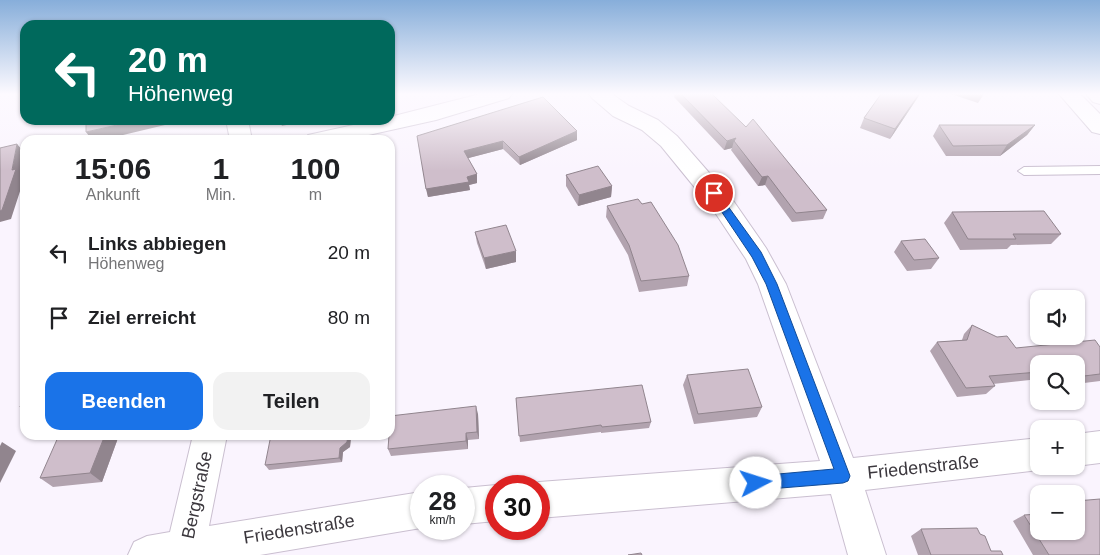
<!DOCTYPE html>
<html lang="de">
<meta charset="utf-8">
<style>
:root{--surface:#fff;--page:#f2f2f2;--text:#202124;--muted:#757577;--accent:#1a73e8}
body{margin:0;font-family:Helvetica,sans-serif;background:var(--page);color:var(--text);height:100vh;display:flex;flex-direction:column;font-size:19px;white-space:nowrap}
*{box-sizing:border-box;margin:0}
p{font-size:16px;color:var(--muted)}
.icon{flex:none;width:28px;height:28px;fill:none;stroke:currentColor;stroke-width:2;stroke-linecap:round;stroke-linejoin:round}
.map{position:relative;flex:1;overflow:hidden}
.panel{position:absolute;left:20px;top:135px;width:375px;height:305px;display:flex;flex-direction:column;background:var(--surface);border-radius:15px;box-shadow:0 1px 4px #0004}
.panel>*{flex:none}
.guide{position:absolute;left:20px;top:20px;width:375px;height:105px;border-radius:15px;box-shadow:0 1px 4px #0004;background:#00695c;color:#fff;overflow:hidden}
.fabs{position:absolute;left:1030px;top:290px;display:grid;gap:10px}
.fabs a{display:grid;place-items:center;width:55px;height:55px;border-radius:10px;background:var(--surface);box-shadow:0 1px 4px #0004;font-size:25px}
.speed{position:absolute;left:410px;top:475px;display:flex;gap:10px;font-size:25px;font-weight:700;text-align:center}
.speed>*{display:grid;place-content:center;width:65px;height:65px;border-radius:50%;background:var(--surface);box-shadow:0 1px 4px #0004;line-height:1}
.speed small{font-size:12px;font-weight:400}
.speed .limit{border:8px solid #d22;background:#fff;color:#111}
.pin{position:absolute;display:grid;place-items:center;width:42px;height:42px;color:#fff;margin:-21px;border:2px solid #fff;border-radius:50%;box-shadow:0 1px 5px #0007}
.me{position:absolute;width:55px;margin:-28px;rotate:85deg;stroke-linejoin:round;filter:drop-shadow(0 0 4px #0008)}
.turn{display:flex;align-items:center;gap:18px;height:105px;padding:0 25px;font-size:22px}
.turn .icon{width:65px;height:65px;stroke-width:2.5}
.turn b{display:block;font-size:35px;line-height:42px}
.eta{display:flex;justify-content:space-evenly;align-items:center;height:85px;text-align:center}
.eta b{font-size:30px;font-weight:600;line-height:35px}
.primary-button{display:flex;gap:10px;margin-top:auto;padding:10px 25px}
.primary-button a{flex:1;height:58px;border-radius:15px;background:var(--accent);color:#fff;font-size:20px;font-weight:600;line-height:58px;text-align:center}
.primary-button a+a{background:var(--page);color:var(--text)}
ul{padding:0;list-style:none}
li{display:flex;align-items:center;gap:15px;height:65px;padding:0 25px}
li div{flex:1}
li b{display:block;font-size:19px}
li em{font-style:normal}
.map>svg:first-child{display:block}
</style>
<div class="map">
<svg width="1100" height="555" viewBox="0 0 1100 555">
<rect width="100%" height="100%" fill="#faf4fe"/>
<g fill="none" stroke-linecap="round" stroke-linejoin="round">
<defs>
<path id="service" d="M1100,166V174L1024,175L1018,171L1024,167Z"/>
<path id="minor" d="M480,94H512L509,98L436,120L346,140H305L308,135L376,120H390V117Z
M589,94H612L629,106L658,120L677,136L732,199L766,248L786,284L853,458L1039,438V466H1049L1039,470L865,490L886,555H848L831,494L539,518V486H529L539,482L820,461L758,284L746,259L714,211L661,146L642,130L613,116L592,98Z
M226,120H248L252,140H230Z
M1100,431V463L1076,466V434Z
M193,435H227L209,526L421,492V528L260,555H128L134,542L147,536L170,532Z
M496,485L499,486H496V521L464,524V488Z"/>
<path id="tertiary" d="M1059,94H1080L1100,114V134L1092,132Z
M1086,94H1100V104L1093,102Z"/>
</defs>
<!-- service casing -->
<use href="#service" stroke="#cabfd0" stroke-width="2"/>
<!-- minor casing -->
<use href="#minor" stroke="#cabfd0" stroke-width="2"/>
<!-- tertiary casing -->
<use href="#tertiary" stroke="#cabfd0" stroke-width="2"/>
<!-- service -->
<use href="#service" fill="#fff" fill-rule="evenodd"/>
<!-- minor -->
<use href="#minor" fill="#fff" fill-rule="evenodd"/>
<!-- tertiary -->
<use href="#tertiary" fill="#fff" fill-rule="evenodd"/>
</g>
<!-- wall -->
<path fill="#b2a3af" d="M675,94H712L827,210L823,219L792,222L765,185L758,186L731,150L732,148L724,150L674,97Z
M881,94H920L890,139L860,128L864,118Z
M951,94H984L978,103Z
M939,125H1035L1027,135L1000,156H946L933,136Z
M577,131V140L520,165L503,149L468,158L477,183L469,185L470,190L428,197L417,136Z
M566,175L612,186L611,197L578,206L566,186Z
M607,206L689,276L687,286L639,292L628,255L606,217Z
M952,212L1061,234L1051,244L1011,245L1007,249L960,250L944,223Z
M475,232L516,262L486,269L477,243Z
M901,241L939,258L931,269L907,271L894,252Z
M972,325L1016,348L1100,347V381L1076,384V364H1039V379L993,384L995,386L986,394L957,397L930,351L937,342L962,340L964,334Z
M687,375L762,407L757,417L694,424L683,385Z
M516,398L651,422L649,428L601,433V432L520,442Z
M478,414L479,439L468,440V449L391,456L388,449Z
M351,437L350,447L343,452L342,462L269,470L265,465Z
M118,438L102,482L53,487L40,478Z
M1024,515L1039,531L1100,555H1033L1013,521Z
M921,529L980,534L991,551L1003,555H918L911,536Z"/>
<!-- shaded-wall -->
<path fill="#91858e" d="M919,94H920L890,139L895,129Z
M139,120H186L102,140H92L86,132Z
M279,120H309L282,126Z
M1035,125L1027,135L1000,156L1007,145Z
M577,131V140L520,165L519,157Z
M736,138L734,141L732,148L724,150L727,141Z
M503,141V149L465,159L464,151Z
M17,144L25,153L21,175L24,179L11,219L0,222V211L12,170Z
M477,174V183L469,185L470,190L428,197L426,189Z
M768,176L765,185L758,186L762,177Z
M612,186L611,197L578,206L579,195Z
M516,251V262L486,269L484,258Z
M25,406V410L20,407Z
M476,406L478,414L479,439L477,432Z
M466,433L468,440V449L466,441Z
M98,435H114L118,438L102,482L90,473Z
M348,435H350L351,437L350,447L343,452L342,462L339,458L340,448Z
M2,442L16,451L0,483V446Z"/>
<!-- building -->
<path fill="#cfbecb" stroke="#91858e" d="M681,94H712L746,127L753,119L827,210L796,213L768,176L762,177L734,141L736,138L727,141Z
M881,94H919L895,129L864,118Z
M543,97L577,131L519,157L503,141L464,151L477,174L467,177L469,182L426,189L417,136Z
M86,120H139L86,132Z
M939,125H1035L1007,145L953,146Z
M17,144L12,170L16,169L2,210L0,211V148Z
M598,166L612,186L579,195L566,175Z
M638,199L642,204L651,202L678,245L689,276L641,281L629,245L607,206Z
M1044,211L1061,234H1013L1016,239H968L952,212Z
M506,225L516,251L484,258L475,232Z
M925,239L939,258L914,260L901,241Z
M972,325L997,337L1007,336L1016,348L1095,340L1100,347V374L1076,377V364H1039V372L989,376L995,386L966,388L937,342L967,340Z
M748,369L762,407L698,414L687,375Z
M642,385L651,422L602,427L601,425L519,436L516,398Z
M25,392V406L20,407Z
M476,406L477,432L466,433V441L388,449L389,435H390V416Z
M59,435H105L90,473L40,478Z
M271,435H348L347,442L340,448L339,458L265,465Z
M1100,499V555H1049L1024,515L1039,514V531H1076V501Z
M977,528L980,534L985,536L991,551H1001L1003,555H931L921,529Z
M641,553L642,555H628Z"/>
<!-- sky -->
<linearGradient id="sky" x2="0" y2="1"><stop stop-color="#87aeda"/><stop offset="0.55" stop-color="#fdfaff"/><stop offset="1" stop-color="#fdfaff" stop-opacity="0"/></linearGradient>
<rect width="1100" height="171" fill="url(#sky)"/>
<!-- route -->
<path fill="#1a73e8" stroke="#114b97" d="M714,190L717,191L761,252L777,284L850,476L848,481L843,483L756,490L751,488L749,483L751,478L756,476L834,469L766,284L752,257L709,193Z"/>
<g text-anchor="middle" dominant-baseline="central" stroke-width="4.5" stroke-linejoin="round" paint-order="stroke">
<!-- near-street labels -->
<g font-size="18" fill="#3c383e" stroke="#fff">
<text transform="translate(923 467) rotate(-6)">Friedenstraße</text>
<text transform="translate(197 495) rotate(-78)">Bergstraße</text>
<text transform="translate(299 529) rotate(-9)">Friedenstraße</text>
</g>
</g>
</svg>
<div class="fabs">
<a><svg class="icon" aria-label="sound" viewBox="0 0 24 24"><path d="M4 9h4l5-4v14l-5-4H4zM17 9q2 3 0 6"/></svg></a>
<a><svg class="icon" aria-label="search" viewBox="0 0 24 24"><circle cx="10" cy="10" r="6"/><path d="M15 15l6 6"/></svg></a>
<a>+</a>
<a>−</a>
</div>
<div class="speed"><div>28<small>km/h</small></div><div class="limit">30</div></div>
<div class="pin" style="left:714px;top:193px;background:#d93025"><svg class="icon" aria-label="arrive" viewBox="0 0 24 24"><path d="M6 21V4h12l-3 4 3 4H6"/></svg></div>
<svg class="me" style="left:756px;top:483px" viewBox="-20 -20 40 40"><circle r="19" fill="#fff"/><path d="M0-13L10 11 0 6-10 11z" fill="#1a73e8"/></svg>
<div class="guide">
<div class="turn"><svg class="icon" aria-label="left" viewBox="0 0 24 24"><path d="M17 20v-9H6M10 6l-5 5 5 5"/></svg><div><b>20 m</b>Höhenweg</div></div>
</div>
<section class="panel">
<div class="eta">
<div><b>15:06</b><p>Ankunft</p></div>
<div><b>1</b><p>Min.</p></div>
<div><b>100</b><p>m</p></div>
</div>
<ul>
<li><svg class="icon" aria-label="left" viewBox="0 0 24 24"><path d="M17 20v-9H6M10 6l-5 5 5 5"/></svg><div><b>Links abbiegen</b><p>Höhenweg</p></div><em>20 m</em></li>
<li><svg class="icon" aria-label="arrive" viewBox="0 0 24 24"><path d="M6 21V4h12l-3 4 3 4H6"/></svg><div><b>Ziel erreicht</b></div><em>80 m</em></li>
</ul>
<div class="primary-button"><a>Beenden</a><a>Teilen</a></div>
</section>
</div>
